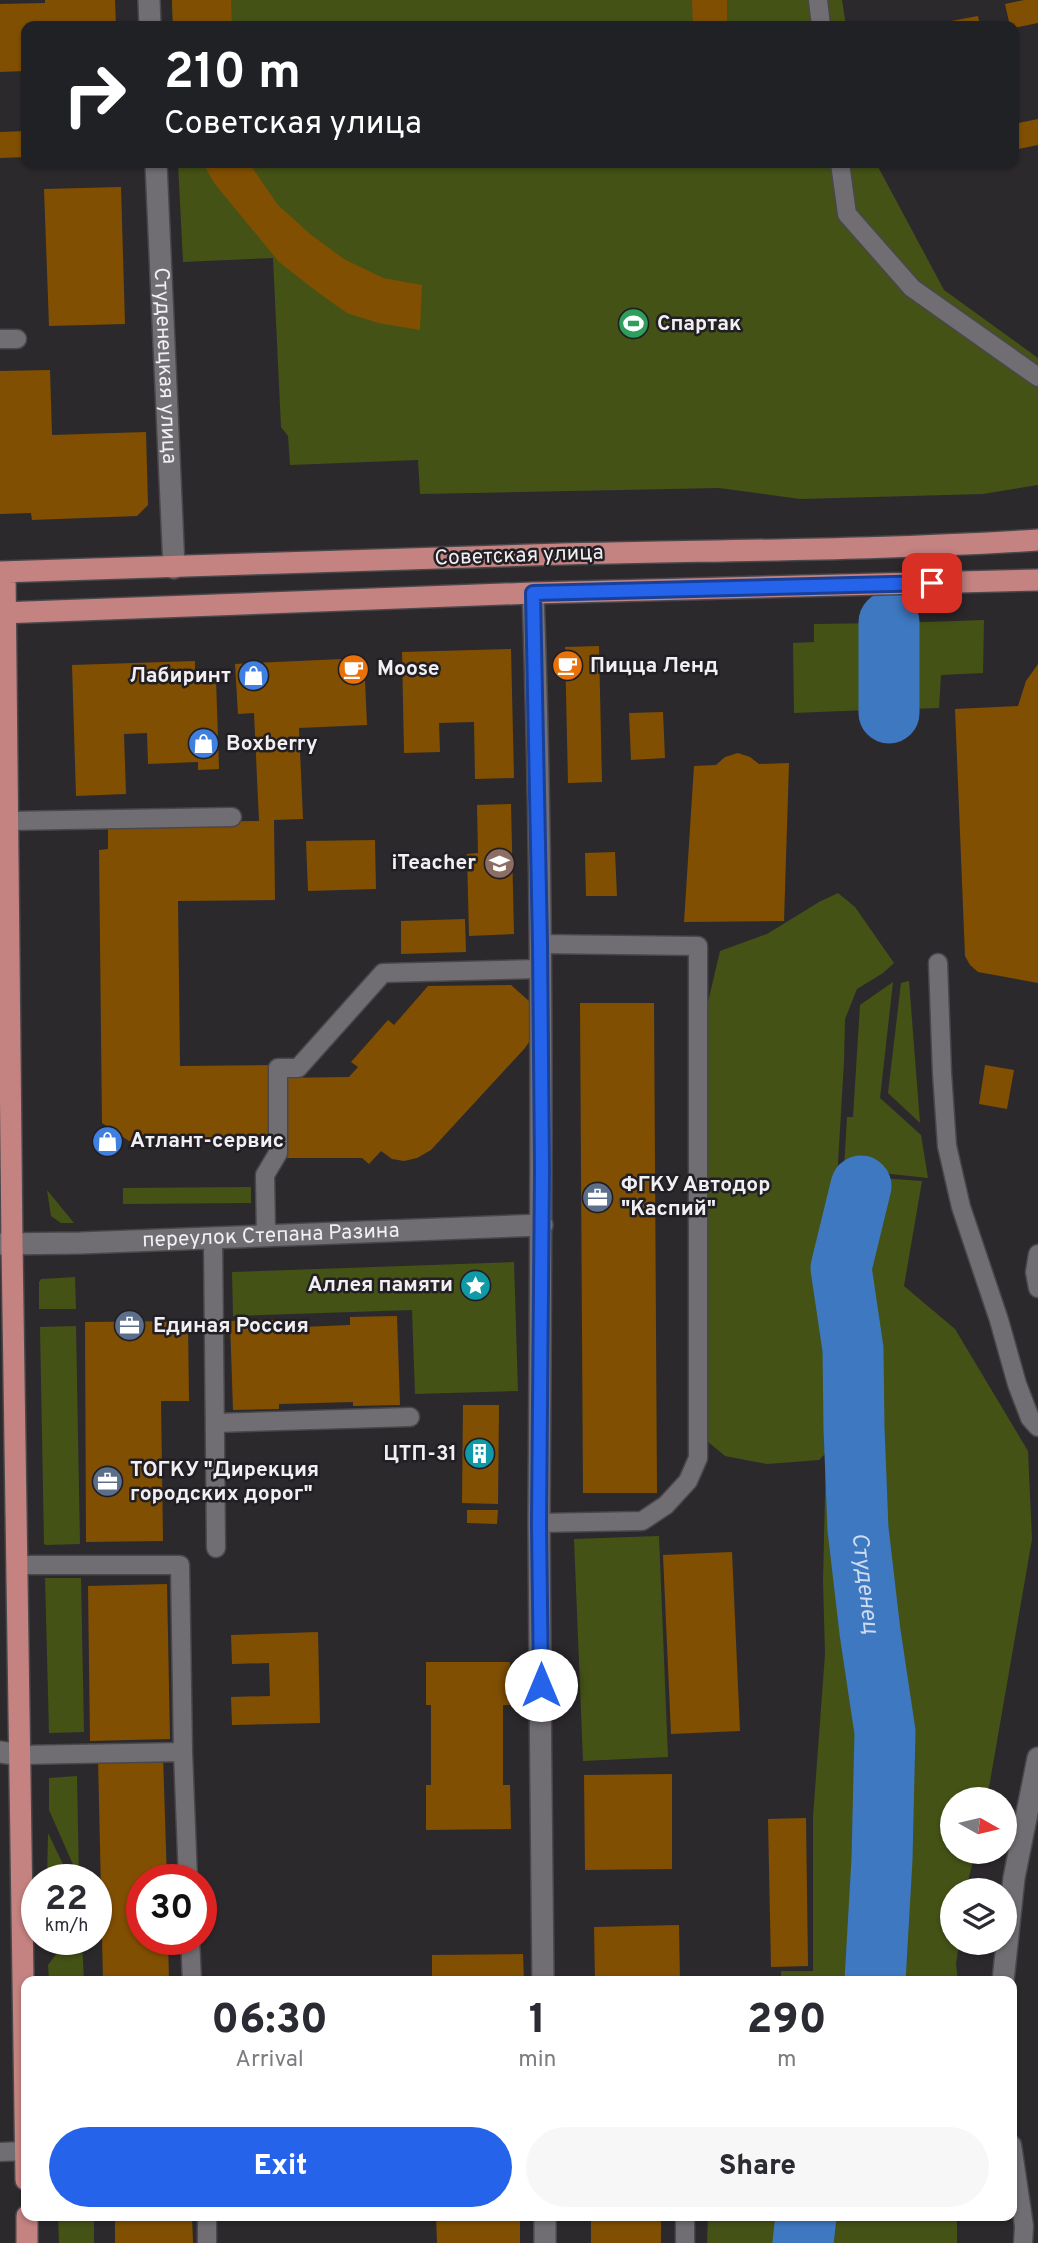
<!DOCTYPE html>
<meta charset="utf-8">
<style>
:root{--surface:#fff;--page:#f7f7f7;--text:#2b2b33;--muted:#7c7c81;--accent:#2563eb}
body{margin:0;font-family:Overpass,sans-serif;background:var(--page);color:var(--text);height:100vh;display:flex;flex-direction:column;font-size:26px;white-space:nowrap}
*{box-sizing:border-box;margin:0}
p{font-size:23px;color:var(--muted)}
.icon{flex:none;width:38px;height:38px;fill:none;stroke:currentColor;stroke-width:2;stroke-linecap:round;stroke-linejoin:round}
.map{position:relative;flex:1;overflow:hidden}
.panel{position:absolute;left:21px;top:1976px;width:996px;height:245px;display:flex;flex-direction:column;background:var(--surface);border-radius:14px;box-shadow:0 2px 5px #0004}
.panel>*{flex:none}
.guide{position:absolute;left:21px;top:21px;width:998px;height:147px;border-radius:14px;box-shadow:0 2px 5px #0004;background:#202124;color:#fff;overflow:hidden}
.needle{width:46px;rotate:98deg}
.buttons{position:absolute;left:940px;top:1787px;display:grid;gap:14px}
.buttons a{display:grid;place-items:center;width:77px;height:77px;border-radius:50%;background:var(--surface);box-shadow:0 2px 5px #0004;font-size:35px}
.speed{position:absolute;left:21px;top:1864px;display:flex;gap:14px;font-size:35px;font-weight:700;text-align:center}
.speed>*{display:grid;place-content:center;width:91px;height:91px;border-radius:50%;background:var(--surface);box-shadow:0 2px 5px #0004;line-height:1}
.speed small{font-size:18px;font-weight:400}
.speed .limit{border:10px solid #d22;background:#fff;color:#111}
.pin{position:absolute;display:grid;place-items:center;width:60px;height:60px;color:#fff;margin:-30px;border-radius:14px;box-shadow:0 4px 10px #0006}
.me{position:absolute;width:77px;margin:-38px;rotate:0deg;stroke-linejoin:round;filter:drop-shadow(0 0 5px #0008)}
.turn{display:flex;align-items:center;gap:24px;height:147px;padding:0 28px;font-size:32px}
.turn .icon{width:91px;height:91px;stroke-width:2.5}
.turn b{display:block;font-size:49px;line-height:60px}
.eta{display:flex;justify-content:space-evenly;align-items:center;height:119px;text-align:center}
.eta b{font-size:42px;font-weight:800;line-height:49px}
.action{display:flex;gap:14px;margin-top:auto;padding:14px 28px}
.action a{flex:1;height:80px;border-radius:42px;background:var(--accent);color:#fff;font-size:28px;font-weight:800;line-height:80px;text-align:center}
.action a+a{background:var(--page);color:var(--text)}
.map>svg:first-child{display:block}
</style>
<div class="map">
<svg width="1038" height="2243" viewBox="0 0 1038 2243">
<rect width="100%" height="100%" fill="#2c292d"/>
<!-- green -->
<path fill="#445216" d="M172,0H842L846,26H173Z
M178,163H876L944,290L1038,358V485L983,494L800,499L719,488L420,494L418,460L290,465L288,436L281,427L273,258L183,262Z
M984,620L983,673L941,675L939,708L910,709L894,682L895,623Z
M885,623L884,683L868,710L794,713L793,643L814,642V624Z
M838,893L855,907L894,963L883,973L857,989L845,1019L844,1061L838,1163L839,1175L922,1181L904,1286L955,1329L1028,1451L1032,1539L987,1799H952V1852H975L966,1890H952V1942L959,1943L956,1964L958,1981H781V1971H813V1817L825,1654L823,1581L826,1453L819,1460L767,1464L725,1456L707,1441L705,1278L708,1002L720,951L767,934L819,902Z
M909,981L920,1123L888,1093L901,983Z
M893,982L880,1098L921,1135L928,1178L844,1169L847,1117H853L860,1005Z
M251,1187V1203L123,1204V1188Z
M47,1190L74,1223H61L51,1216Z
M514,1262L518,1391L415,1394L412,1310L233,1316L232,1272Z
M75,1277L76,1309H39V1282L41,1279Z
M76,1326L80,1544L46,1545L44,1544L40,1327Z
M659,1536L668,1757L583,1761L574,1539Z
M45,1578H81L84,1732L49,1733Z
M77,1776L79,1878L49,1810V1778Z
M48,1833L70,1879H47Z
M82,1941L84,1981H49L48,1965L60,1949V1942Z
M58,2216H94V2243H59Z
M708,2216H957V2243H707Z"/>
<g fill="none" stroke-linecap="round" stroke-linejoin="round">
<!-- river -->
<g stroke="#3e78c0" stroke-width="61">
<path d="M889,622V713"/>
<path id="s1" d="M861,1186L841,1268L853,1349L854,1428L858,1529L870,1632L885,1732L882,1859L875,1981"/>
<path d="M803,2243L806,2216"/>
</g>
</g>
<!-- building -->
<path fill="#804f02" d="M45,0H115L116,26H26V71L0,72V4L45,3Z
M172,0H231L232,26H173Z
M692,0H727V26H693Z
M1024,0H1038V23L1013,28L1010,26L1005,4Z
M978,16L980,26H947L946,22Z
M1038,119V145L1013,150V124Z
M26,131V157L0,158V132Z
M203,163H249L278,205L310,234L344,259L383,278L422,285L420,330L378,323L347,313L316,291L279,262L214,183Z
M121,187L125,324L49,326L44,189Z
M50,370L52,435L146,432L148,505L137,516L32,520L31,513L0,514V371Z
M599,646L602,782L568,783L565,647Z
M511,649L514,778L475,779L474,722L439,723L440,752L404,753L402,652Z
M364,658L367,725L299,728L303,819L274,820L275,900L178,901L180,1066L275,1065L276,1140L129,1141L102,1123L99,850L108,849V823L259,821L254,713L238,714L235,664Z
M195,661V680L216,679L219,769L198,770V762L148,764L147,733L124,734L126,794L76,796L72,665Z
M1038,664V983L978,972L970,965L965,956L955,709L1018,706L1026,681Z
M663,712L665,758L631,760L629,713Z
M738,753L750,757L759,764L789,763L784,921L684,922L694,766L716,765L725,757Z
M511,804L514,934L469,936L467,854L478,853L477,805Z
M375,840L376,889L308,891L306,841Z
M615,852L617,896H586L585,853Z
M465,919L466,952L401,954V921Z
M511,985L529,1001L535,1018L533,1036L525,1048L431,1150L417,1158L404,1161L392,1159L381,1151L369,1164L362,1158H281L280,1078L349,1077L358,1067L351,1062L388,1020L394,1025L428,986Z
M580,1003H654L657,1493H583Z
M985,1065L1014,1070L1007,1109L979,1104Z
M397,1316L400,1405L353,1406V1402L279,1404V1409L233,1410L230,1321L276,1320L277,1328L350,1325V1317Z
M188,1321L189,1401H161L163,1541L86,1542L85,1322Z
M463,1405H499L498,1504L462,1503Z
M467,1510H498L497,1524L467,1523Z
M732,1552L740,1731L671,1734L663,1555Z
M167,1584L170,1739L90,1741L88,1586Z
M318,1632L320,1723L232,1725L231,1697L270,1696L269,1663L232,1664L231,1635Z
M426,1662H510V1705H503V1785H510L511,1829L426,1830V1785H431V1705H426Z
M163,1755L167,1880H142V1939H168L169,1981H103L98,1757Z
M672,1774V1869L585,1870L584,1775Z
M806,1818L808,1966L771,1967L768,1819Z
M679,1925L680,1981H595L594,1927Z
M523,1954L524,1981H432V1955Z
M313,1976V1981H264V1979Z
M115,2216H192L193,2243H115Z
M436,2216H520V2243H437Z
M591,2216H661V2243H591Z"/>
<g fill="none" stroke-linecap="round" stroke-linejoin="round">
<defs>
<path id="lane" d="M818,0L821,26
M840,163L847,214L912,288L1038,377
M0,339H17
M8,821L232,817
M938,963L942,1073L947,1146L961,1207L999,1320L1017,1384L1030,1418L1038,1427
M266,1235L265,1175L278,1153V1068H298L383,973L540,969
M213,1238L216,1548
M1038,1254L1035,1272L1038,1288
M215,1423L410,1417
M539,1523L642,1521L666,1505L688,1481L698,1458V946L540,944
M17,1565H180L183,1752L20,1755
M183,1752L188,1880
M190,1939L192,1981
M1012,2145L1024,2226L1023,2243
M0,2152L26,2151
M207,2216V2243
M685,2243V2216"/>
<g id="street">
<path d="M149,0L150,26"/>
<path id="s2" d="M156,163L174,568"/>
<path d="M533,593C544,902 541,1211 539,1521C539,1674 542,1828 543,1981"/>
<path id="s3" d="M0,1244L80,1243L542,1225"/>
<path d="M0,1752L20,1755"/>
<path d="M1003,1981L1014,1878L1038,1758"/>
<path d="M545,2216V2243"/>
</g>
<path id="primary" d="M0,572C177,567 353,560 530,555C699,550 869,551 1038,540
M5,572L12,1244L26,2180
M0,613L533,593L1038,580
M27,2216V2243"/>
</defs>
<!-- lane casing -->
<use href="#lane" stroke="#49474b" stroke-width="21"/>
<!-- street casing -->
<use href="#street" stroke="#49474b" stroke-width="24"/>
<!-- primary casing -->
<use href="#primary" stroke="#49474b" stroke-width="24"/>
<!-- lane -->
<use href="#lane" stroke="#716e73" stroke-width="18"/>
<!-- street -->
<use href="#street" stroke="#716e73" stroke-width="21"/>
<!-- primary -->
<use href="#primary" stroke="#c48280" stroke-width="21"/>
</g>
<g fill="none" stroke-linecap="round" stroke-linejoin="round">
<defs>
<path id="route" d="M541,1685L539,1523L542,1170L540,944L533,593L932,583"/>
</defs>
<!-- route casing -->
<use href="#route" stroke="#184099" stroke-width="18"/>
<!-- route -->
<use href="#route" stroke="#2563eb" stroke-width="12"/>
</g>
<!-- icons -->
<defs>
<symbol id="stadium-disc" viewBox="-11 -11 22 22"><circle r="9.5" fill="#2e9e5b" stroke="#221f24"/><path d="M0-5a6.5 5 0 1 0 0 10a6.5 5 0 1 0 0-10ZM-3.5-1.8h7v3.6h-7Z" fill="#fff"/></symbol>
<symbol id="cafe-disc" viewBox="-11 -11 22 22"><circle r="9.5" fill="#e8710a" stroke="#221f24"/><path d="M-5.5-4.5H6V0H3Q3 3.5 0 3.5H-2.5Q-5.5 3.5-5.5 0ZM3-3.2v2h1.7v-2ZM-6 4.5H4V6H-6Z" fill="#fff"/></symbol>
<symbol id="shop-disc" viewBox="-11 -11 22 22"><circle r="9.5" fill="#3f7fe0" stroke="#221f24"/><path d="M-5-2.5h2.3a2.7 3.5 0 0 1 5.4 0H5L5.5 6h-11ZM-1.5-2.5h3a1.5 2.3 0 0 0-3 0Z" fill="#fff"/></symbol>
<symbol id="school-disc" viewBox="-11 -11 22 22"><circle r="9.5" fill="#8d6e63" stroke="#221f24"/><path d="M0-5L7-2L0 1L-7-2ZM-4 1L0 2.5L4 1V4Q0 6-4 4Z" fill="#fff"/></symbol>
<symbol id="office-disc" viewBox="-11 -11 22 22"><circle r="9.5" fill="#5c6f8a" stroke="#221f24"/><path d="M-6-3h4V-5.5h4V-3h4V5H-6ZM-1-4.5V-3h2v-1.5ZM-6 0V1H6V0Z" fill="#fff"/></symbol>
<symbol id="sight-disc" viewBox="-11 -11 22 22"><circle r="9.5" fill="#0f9aa8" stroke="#221f24"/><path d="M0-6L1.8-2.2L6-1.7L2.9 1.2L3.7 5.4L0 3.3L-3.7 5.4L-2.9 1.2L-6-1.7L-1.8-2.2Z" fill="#fff"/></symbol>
<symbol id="building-disc" viewBox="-11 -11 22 22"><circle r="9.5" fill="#0f9aa8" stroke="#221f24"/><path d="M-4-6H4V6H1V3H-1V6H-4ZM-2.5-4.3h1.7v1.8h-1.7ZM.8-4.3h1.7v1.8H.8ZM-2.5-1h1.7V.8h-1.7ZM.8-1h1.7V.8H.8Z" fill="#fff"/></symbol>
</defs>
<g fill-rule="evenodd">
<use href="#stadium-disc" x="616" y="306" width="35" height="35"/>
<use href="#cafe-disc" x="550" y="648" width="35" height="35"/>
<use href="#cafe-disc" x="336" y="652" width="35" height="35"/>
<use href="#shop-disc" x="236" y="658" width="35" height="35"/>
<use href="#shop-disc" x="186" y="726" width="35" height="35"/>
<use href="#school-disc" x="482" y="846" width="35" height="35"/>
<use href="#shop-disc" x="90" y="1124" width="35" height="35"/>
<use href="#office-disc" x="580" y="1180" width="35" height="35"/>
<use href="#sight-disc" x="458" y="1268" width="35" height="35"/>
<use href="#office-disc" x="112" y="1308" width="35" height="35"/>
<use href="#building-disc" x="462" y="1436" width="35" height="35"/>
<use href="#office-disc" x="90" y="1464" width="35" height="35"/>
</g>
<g text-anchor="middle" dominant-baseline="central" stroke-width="5" stroke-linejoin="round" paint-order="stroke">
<!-- poi labels -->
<g font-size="21" font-weight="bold" fill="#f1eff2" stroke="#221f24" text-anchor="start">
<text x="657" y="324">Спартак</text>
<text x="590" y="666">Пицца Ленд</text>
<text x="377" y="669">Moose</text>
<text x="231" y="676" text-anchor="end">Лабиринт</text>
<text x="226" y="744">Boxberry</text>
<text x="476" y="863" text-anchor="end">iTeacher</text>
<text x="130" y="1141">Атлант-сервис</text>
<text x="621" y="1185">ФГКУ Автодор<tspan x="621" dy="24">"Каспий"</tspan></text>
<text x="453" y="1285" text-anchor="end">Аллея памяти</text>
<text x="153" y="1326">Единая Россия</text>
<text x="457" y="1454" text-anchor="end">ЦТП-31</text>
<text x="130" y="1470">ТОГКУ "Дирекция<tspan x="130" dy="24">городских дорог"</tspan></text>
</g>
<!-- street labels -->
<g font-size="21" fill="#f1eff2" stroke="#221f24">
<text stroke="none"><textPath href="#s2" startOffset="203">Студенецкая улица</textPath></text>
<text transform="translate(519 556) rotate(-2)">Советская улица</text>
<text stroke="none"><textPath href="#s3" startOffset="271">переулок Степана Разина</textPath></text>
</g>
<!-- water labels -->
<g font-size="23" font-style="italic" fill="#ccdbef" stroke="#221f24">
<text stroke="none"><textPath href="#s1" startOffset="401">Студенец</textPath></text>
</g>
</g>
</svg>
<div class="buttons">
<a><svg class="needle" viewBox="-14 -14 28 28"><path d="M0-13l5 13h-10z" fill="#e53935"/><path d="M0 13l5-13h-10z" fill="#7c7c81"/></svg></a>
<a><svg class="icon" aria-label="layers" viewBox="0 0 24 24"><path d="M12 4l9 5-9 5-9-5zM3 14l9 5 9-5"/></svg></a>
</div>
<div class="speed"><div>22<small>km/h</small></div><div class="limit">30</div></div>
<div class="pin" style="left:932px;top:583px;background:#d93025"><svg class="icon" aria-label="arrive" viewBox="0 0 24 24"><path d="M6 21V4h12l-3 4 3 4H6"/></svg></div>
<svg class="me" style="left:541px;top:1685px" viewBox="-20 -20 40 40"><circle r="19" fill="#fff"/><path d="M0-13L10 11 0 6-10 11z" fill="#2563eb"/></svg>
<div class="guide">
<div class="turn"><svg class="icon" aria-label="right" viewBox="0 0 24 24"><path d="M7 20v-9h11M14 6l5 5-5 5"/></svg><div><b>210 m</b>Советская улица</div></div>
</div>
<section class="panel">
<div class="eta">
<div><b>06:30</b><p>Arrival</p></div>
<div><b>1</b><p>min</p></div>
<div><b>290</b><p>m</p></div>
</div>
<div class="action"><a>Exit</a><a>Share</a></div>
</section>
</div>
